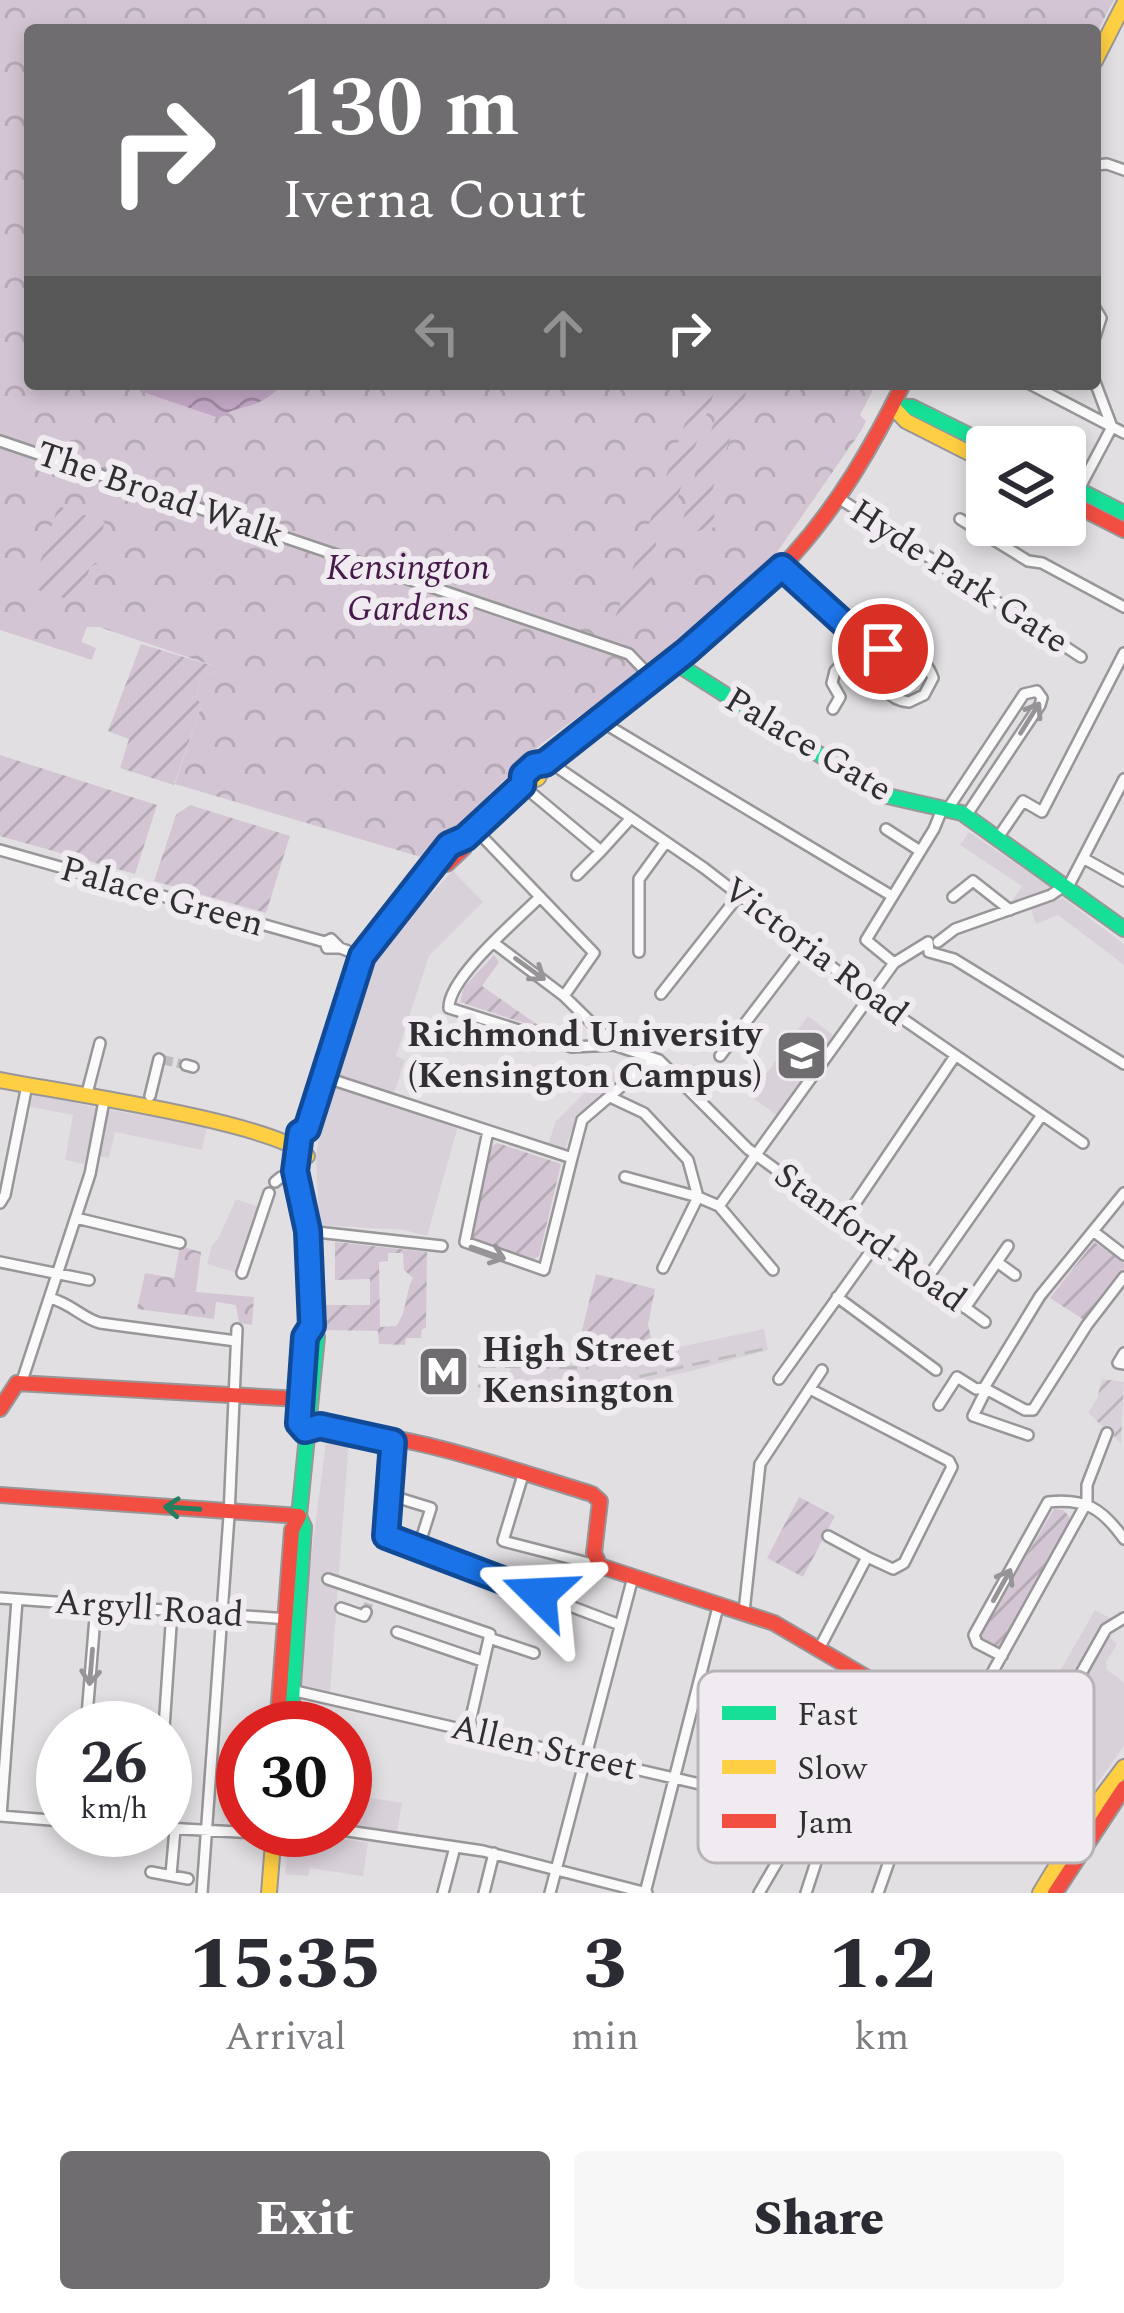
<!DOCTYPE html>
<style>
:root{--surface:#fff;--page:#f7f7f7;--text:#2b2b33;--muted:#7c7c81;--accent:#6f6d6f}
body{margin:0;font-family:Spectral,serif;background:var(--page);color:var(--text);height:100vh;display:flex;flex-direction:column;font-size:45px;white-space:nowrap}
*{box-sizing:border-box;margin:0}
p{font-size:39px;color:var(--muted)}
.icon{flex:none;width:66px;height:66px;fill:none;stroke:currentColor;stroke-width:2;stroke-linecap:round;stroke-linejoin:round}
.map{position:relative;height:1893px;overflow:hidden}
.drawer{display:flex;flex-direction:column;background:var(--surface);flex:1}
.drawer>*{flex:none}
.banner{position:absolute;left:24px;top:24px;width:1077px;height:366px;border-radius:12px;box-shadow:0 6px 18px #0003;background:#6f6d6f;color:#fff;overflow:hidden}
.fabs{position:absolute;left:966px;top:426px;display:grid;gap:24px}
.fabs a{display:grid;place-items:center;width:120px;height:120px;border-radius:12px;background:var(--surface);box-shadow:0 6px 18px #0003;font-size:60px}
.speed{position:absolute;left:36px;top:1701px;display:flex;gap:24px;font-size:60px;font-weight:700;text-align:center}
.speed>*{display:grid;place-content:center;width:156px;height:156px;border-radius:50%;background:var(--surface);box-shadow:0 6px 18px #0003;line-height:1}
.speed small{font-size:30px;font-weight:400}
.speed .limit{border:18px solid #d22;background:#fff;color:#111}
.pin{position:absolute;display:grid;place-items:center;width:102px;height:102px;color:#fff;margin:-51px;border:6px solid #fff;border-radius:50%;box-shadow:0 3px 12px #0007}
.me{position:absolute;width:132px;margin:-66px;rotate:291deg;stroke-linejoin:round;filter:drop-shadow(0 0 9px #0008)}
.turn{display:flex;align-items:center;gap:42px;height:252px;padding:0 60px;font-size:54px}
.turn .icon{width:156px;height:156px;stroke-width:2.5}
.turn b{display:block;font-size:84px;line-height:102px}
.lanes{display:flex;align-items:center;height:114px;padding:0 60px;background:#0003;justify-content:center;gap:60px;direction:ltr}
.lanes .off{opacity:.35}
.eta{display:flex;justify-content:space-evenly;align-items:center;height:204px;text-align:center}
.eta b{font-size:72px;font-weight:800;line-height:84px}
.cta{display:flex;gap:24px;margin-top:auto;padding:24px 60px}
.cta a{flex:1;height:138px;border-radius:12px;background:var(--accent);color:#fff;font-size:48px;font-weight:800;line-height:138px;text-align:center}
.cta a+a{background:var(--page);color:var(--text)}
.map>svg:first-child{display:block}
</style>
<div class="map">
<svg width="1124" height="1893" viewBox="0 0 1124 1893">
<defs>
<pattern id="industrial-furrows" width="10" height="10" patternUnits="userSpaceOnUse" patternTransform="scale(3)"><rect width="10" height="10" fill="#d9d1d9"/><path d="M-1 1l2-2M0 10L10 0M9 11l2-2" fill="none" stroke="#bbb4bb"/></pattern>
<pattern id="park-crowns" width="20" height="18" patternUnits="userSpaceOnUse" patternTransform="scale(3)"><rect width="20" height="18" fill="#d4c5d4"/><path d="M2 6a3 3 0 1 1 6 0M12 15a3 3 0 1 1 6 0" fill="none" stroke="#b6aab6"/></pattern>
<pattern id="garden-furrows" width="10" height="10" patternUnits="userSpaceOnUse" patternTransform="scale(3)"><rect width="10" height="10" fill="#d4c5d4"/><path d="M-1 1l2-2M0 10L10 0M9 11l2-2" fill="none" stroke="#b6aab6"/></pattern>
<pattern id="water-waves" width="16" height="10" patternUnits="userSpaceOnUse" patternTransform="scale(3)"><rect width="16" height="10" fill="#c3a8c5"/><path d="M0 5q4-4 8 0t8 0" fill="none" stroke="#9f89a1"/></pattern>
</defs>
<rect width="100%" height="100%" fill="#e2dfe2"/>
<!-- built -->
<path fill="#d9d1d9" d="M969,832L1049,886V891L1010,904L1022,886L960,845Z
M453,871L483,902L429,956L396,1056L405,1060L394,1093L339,1075L374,953Z
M1063,898L1124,944V965L1058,915L1036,924L1031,909Z
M808,1016L836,1037L778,1116L750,1096Z
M636,1065L576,1119L564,1151L548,1145L556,1121L601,1077Z
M334,1088L458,1126L427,1236L404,1230L319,1225L316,1157L321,1124Z
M28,1092L99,1108L84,1164L65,1160L73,1115L25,1106Z
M106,1109L207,1127L202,1150L115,1132L109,1158L97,1156Z
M236,1199L259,1207L237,1273L207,1264L212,1245L218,1239Z
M764,1329L768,1350L688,1372L609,1388L575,1390L572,1397L510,1390L511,1355L632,1357Z
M327,1434L349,1440L330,1693L300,1685L308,1582Z
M1095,1610L1110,1618L1103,1631L1117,1644L1106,1662L1107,1670L1124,1682V1746L1086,1799L1043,1771L1050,1735L1030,1723Z
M345,1794L402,1803L396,1836L345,1828Z
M290,1831L368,1843L363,1876L310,1868L308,1876L285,1874Z"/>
<!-- industrial -->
<path fill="url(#industrial-furrows)" d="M1102,1379L1124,1382L1121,1443L1088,1413L1097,1399Z"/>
<!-- park -->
<path fill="url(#park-crowns)" d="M0,0H1114L1095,36V30H30V384H876L860,415L866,421L861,431L775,555L645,668L541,744L424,858L175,784L202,704L196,700L201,677L215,673L217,667L99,627H87L81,642L96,648L92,660L0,630Z
M180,1246L201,1252L196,1292L254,1297L252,1325L239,1323L236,1305L216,1302L214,1319L137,1309L145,1273L174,1278Z"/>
<!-- garden -->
<path fill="url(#garden-furrows)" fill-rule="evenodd" d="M699,384H717L667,528L656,538C656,569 646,612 622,636L610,632Z
M726,384H749L713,488L715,527L684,534L679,532Z
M58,506L105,522L93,558L97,564L90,567L80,599L75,597L73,601L32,588Z
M141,644L217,667L215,673L201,677L196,699L202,704L174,785L120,768L129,739L108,731Z
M0,755L157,805L135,874L0,836Z
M190,805L290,836L266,913L154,881L176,815Z
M494,955L499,962L482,986L545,1030L460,1002L464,987Z
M497,1143L561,1164L539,1256L533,1260L471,1240L491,1147Z
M335,1242L427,1252L426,1328L422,1329L421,1338H406L405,1345L379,1344L378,1331L325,1330V1305H370V1279L335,1280ZM388,1253H403L404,1270L413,1278C404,1295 408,1311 396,1326L380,1327L379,1262L388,1261Z
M1094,1242L1124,1263V1268L1084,1320L1050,1298Z
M596,1274L655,1289L648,1325L654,1349L578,1346Z
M799,1497L835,1516L803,1577L767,1558Z
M1054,1509L1063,1510L1069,1516V1525L999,1647L979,1636Z"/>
<!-- water -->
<path fill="url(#water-waves)" d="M135,384H283C256,413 241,402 219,418L140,391Z"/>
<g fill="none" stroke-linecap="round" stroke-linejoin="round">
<!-- street-tunnel -->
<path stroke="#bfbcbf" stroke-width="9" stroke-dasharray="9 4.5" stroke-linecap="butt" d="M164,1060L186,1065
M366,1612L370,1599"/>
<defs>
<path id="street" d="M1095,165L1107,164L1124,170
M1095,308L1101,318L1095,337
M1095,382L1112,427
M1030,384L1124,433
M0,441L629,654L652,678
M1078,491L1112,427
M837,497L1081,657
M960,519L1028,561L1042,563L1124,607
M781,567C799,583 866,636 873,653C882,674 879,699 909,702L924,695L933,678C924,652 898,647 873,650
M833,709L840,697L832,683L835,671L864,642
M602,716L612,728L892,896
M548,761L704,868L871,997L1083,1143
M522,785L601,851L631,818
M949,807L1024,694L1037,691L1042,698L1040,705L966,816
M475,829L594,953L564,996
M886,829L920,851
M997,839L1023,801L1042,812L1124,653
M0,850L325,942L331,939L340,948
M1083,858L1124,881
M577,875L601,851
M1067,889L1124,779
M540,897C518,919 448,978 449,1008L572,1047L614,1045L659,1060L748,1149L985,1322
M953,897L973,881L1010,910
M325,942L327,948H340L362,956
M928,942L929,952L954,959L1124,1064
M938,942L955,929L1051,895L1064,886
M494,943L564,996L614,1045
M639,952V879L666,842
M894,963L866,940L934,829L943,807
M661,994L739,895
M720,1056L804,946
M186,1065L193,1067
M324,1077L572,1158L544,1270L465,1242L488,1131
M150,1096L159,1059
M86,1097L100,1043
M610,1097L644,1113L688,1160L698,1197L719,1206L773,1270
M572,1158L582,1120L645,1066L659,1060
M625,1177L698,1197L663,1268
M275,1182L281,1177L298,1178
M0,1203L5,1195L27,1085
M719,1206L894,963L928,942
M76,1218L180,1243
M844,1220L955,1056
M308,1231L442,1246
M1093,1231L1124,1255
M0,1262L89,1280
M997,1262L1015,1275
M242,1273L269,1193
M926,1280L1042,1115
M837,1297L936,1370
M50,1298C72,1304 82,1318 100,1323L236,1341
M965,1308L1008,1246
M1124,1353L1118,1363L1124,1364
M779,1379L876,1244
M21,1384L90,1174L104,1101
M984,1388L1040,1296L1124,1193
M810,1389L949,1461L952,1467L904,1563L893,1569L867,1557L819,1649
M986,1390L973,1416L1028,1435
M939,1405L957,1377L976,1389L984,1388L1025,1410H1033L1087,1325L1124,1277
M393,1442L386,1536L620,1625
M523,1475L503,1541L600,1566
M389,1495L431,1508L418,1549
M828,1536L867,1557
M328,1579L490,1634L468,1731
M0,1598L288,1619
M341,1608L364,1616L366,1612
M744,1612L760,1464L822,1370
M397,1632L482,1661
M489,1638L534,1653
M1002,1656L977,1643L974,1635L1048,1502C1085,1498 1102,1508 1124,1539
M291,1690L800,1807L835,1824
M752,1695L800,1710L824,1724
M86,1728L96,1605
M164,1728L172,1611
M1039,1779L1048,1732L1106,1629L1124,1618
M0,1816L63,1821
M1,1816L17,1600
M165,1828L273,1834
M341,1830L483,1851L647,1893
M151,1872L188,1879
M171,1875L175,1829
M202,1893L229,1516L237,1329
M443,1893L455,1847
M484,1893L494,1853
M550,1893L633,1577
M645,1893L719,1603
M759,1893L808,1809L809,1749L858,1673
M806,1893L818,1856L874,1755L851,1742L837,1766L809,1749
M878,1893L892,1853L1087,1502V1485L1107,1433"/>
<path id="fast" d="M892,406L912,407L993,447
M1065,483L1124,513
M674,662L883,795L962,813L1124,929
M290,1728L304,1527L299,1516L317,1337L312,1326L308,1231L295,1171L300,1133L307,1129L336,1038"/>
<path id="slow" d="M1095,61L1124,4
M892,406L906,421L987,462
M336,1038L362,956L446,848L455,840L465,839L522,785L538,778L545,763
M0,1080C56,1091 277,1123 307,1156
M939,1720L1100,1815
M269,1893L274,1830
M1040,1893L1085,1819L1124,1767"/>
<path id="jam" d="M1065,500L1124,530
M522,785L523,775L534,765L545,763C629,696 721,635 793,555C839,504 873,445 903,384
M437,864H447L464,848L465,839
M0,1409L17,1383L300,1399
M305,1429C397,1428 504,1467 592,1494L600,1501L594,1553L600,1566L774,1623L939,1720
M305,1429L299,1423L305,1337L312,1326
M0,1495L299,1516
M277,1728L292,1530L299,1516
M1055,1893L1124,1788"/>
</defs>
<!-- street casing -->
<use href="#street" stroke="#989698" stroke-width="14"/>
<!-- fast casing -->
<use href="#fast" stroke="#989698" stroke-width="18"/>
<!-- slow casing -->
<use href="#slow" stroke="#989698" stroke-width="18"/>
<!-- jam casing -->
<use href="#jam" stroke="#989698" stroke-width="18"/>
<!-- street -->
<use href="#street" stroke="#fbfafb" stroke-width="9"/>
<!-- fast -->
<use href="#fast" stroke="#16e098" stroke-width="14"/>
<!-- slow -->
<use href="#slow" stroke="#ffcf43" stroke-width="14"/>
<!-- jam -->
<use href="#jam" stroke="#f24e42" stroke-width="14"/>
<!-- rail -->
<path stroke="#bebdbe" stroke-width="3" stroke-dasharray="18 9" stroke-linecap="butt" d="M424,1365L589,1368
M424,1385L537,1387L624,1380L768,1348"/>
</g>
<!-- one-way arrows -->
<defs><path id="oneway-shaft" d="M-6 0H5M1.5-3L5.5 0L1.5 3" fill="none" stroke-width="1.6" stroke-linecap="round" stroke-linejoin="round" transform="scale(3)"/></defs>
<g stroke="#969496">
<use href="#oneway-shaft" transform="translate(1030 718) rotate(-58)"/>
<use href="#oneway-shaft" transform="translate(530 969) rotate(36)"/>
<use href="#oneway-shaft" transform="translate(488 1253) rotate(19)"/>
<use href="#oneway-shaft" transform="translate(1002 1585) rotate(-61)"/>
<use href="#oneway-shaft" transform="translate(91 1667) rotate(95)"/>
</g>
<use stroke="#257f5f" href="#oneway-shaft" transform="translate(182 1508) rotate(-176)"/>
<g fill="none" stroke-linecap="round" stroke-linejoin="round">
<defs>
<path id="route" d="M539,1594L386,1536L393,1442L320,1426L305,1430L299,1423L305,1337L312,1326L308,1231L295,1171L300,1133L307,1129L362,956L449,845L465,838L522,785L523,775L534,765L545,763L687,651L782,567L873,650L883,649"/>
</defs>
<!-- route casing -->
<use href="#route" stroke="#114b97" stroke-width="30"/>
<!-- route -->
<use href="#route" stroke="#1a73e8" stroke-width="21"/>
</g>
<!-- icons -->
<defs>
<symbol id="university-square" viewBox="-11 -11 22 22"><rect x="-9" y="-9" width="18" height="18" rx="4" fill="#6f6d6f" stroke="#f0ebf0"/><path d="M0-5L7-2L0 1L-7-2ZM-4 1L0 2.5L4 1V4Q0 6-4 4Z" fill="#fff"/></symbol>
<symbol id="metro-square" viewBox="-11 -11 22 22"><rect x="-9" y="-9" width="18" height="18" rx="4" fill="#6f6d6f" stroke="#f0ebf0"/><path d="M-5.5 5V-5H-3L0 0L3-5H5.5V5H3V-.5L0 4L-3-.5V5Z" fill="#fff"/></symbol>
</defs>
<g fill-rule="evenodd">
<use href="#university-square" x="772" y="1026" width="59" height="59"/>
<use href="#metro-square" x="414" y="1342" width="59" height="59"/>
</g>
<g text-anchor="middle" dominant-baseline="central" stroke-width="12" stroke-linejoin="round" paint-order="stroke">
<!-- street labels -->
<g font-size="36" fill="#312f31" stroke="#f0ebf0">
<text transform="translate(160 495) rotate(19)">The Broad Walk</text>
<text transform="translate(959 577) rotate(33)">Hyde Park Gate</text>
<text transform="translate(808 745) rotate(31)">Palace Gate</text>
<text transform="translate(162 897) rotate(16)">Palace Green</text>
<text transform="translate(815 952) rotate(37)">Victoria Road</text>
<text transform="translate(870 1238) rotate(36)">Stanford Road</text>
<text transform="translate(149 1609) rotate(4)">Argyll Road</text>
<text transform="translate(544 1748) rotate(13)">Allen Street</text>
</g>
<!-- park labels -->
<g font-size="36" font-style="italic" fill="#47194b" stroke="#f0ebf0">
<text x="408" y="568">Kensington<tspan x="408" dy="41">Gardens</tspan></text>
</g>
<!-- poi labels -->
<g font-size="36" font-weight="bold" fill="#312f31" stroke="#f0ebf0" text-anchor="end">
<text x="762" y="1035">Richmond University<tspan x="762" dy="41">(Kensington Campus)</tspan></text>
<text x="482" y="1350" text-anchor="start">High Street<tspan x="482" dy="41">Kensington</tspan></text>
</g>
</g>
<!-- legend -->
<rect x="698" y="1671" width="396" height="192" rx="18" fill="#f0ebf0" stroke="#b7b3b7" stroke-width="3"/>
<rect x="722" y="1706" width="54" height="14" fill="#16e098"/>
<rect x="722" y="1760" width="54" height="14" fill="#ffcf43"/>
<rect x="722" y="1814" width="54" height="14" fill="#f24e42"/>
<g font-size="33" fill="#312f31">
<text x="797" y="1725">Fast</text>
<text x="797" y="1779">Slow</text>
<text x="797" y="1833">Jam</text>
</g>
</svg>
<div class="fabs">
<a><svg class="icon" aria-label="layers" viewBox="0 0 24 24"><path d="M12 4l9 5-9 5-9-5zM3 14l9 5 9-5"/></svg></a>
</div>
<div class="speed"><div>26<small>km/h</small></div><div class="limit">30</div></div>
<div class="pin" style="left:883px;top:649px;background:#d93025"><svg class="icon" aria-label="arrive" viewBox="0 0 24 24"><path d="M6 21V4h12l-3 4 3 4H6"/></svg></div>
<svg class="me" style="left:539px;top:1594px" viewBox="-20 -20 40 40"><path d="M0-17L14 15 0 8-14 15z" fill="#1a73e8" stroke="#fff" stroke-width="4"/></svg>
<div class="banner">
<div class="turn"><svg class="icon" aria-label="right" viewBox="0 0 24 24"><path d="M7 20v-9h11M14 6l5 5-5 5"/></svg><div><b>130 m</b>Iverna Court</div></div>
<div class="lanes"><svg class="icon off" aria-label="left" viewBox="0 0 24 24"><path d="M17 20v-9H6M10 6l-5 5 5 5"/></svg><svg class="icon off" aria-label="ahead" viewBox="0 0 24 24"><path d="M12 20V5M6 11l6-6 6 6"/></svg><svg class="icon" aria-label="right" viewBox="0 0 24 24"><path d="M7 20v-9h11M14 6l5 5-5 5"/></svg></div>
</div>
</div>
<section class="drawer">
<div class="eta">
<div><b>15:35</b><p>Arrival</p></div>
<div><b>3</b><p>min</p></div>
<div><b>1.2</b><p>km</p></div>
</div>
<div class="cta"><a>Exit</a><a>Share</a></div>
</section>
